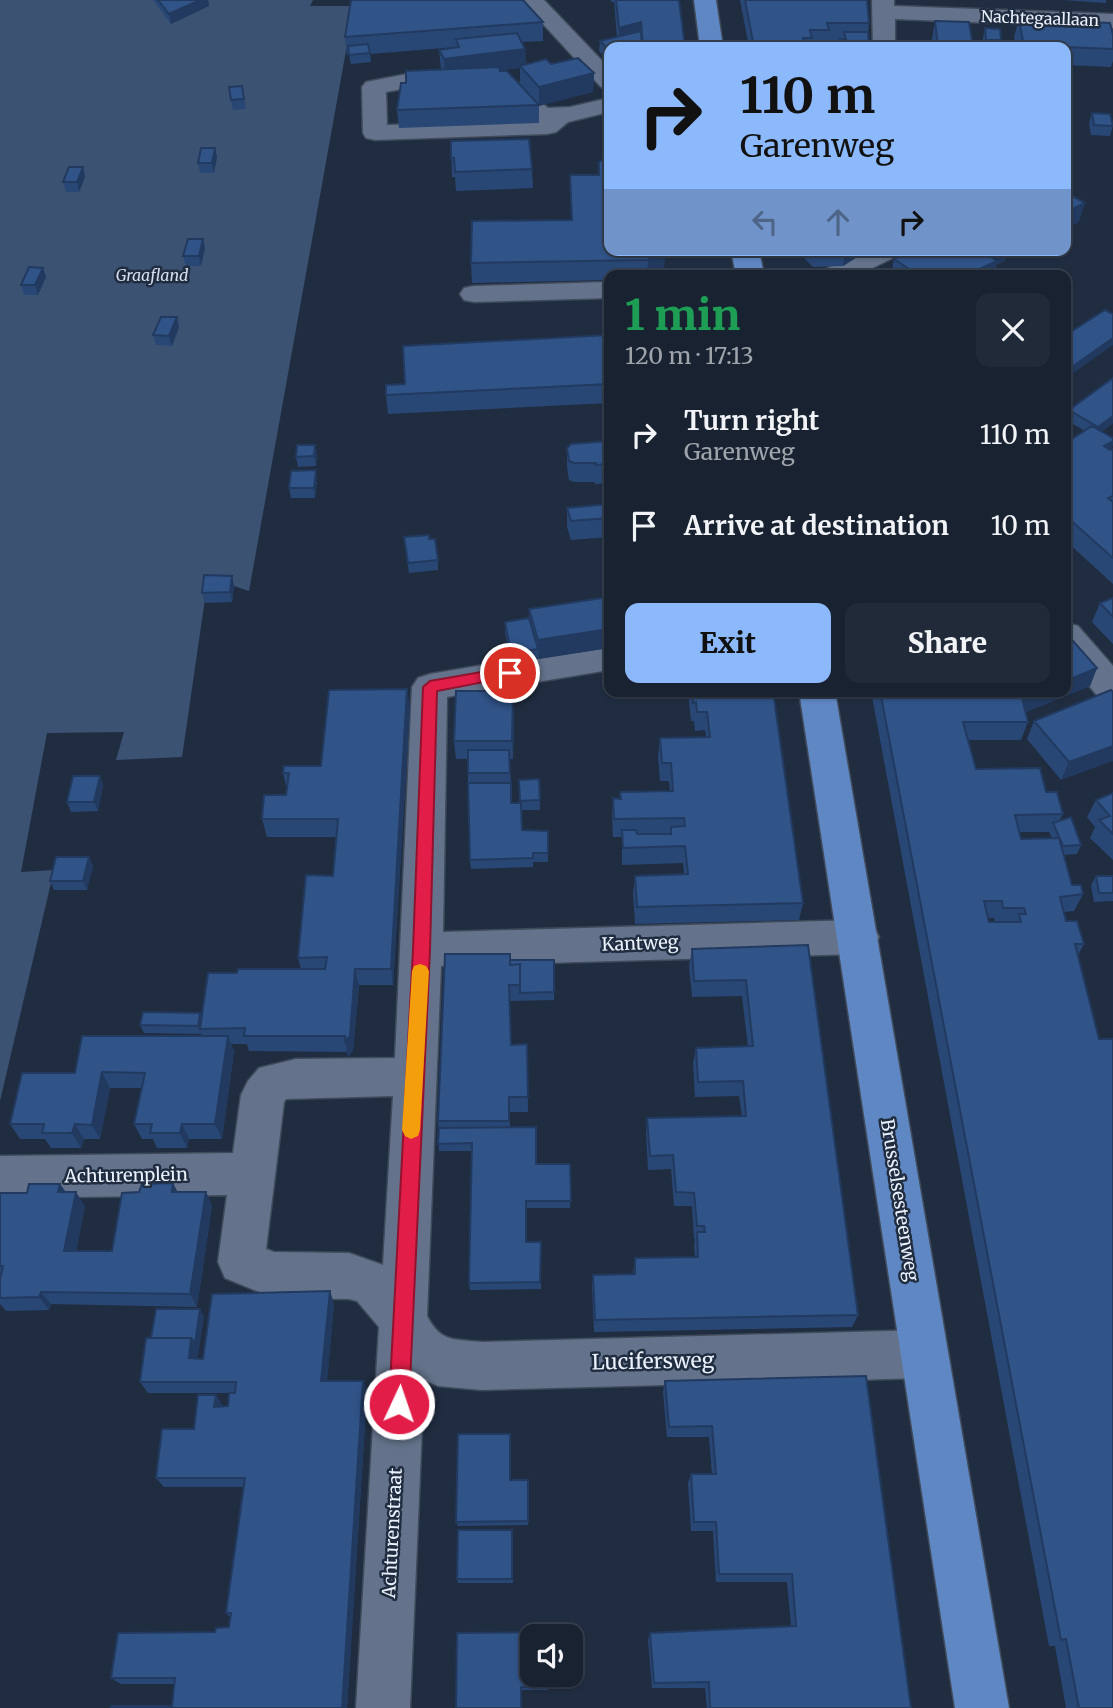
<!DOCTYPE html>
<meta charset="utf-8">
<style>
:root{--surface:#182231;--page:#212a39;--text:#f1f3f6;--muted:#9fa4ab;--line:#363f4d;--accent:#8cb9fc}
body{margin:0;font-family:Merriweather,serif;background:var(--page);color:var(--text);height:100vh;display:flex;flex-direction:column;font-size:26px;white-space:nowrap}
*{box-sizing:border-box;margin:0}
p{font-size:23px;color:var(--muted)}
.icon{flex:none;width:38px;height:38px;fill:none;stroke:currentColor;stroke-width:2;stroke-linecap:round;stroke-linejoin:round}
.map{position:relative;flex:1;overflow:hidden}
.sheet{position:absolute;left:604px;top:270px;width:467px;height:427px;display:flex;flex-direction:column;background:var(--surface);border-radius:14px;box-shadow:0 2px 5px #0004,0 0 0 2px var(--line)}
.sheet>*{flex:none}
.guide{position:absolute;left:604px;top:42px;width:467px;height:214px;border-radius:14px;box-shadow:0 2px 5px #0004,0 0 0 2px var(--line);background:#8cb9fc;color:#111;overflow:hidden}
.controls{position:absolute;left:520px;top:1624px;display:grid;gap:14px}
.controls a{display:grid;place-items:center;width:63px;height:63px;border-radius:14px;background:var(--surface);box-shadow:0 2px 5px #0004,0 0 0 2px var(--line);font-size:35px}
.pin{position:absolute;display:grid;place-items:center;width:60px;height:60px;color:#fff;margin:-30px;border:4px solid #fff;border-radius:50%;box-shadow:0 2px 7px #0007}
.me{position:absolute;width:77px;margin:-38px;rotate:3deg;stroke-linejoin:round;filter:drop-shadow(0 0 5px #0008)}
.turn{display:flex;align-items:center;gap:24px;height:147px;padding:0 21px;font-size:32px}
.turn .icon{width:91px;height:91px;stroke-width:2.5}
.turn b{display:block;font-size:49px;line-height:60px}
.lanes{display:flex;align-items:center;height:66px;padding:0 21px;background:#0003;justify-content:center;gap:35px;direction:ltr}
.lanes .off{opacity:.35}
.round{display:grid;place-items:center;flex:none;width:74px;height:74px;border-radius:14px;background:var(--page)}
.headline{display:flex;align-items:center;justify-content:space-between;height:119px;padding:0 21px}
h1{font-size:42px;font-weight:800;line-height:52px;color:#1e9e55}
.primary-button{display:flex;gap:14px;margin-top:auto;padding:14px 21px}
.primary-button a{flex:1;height:80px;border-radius:14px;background:var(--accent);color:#111;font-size:28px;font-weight:800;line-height:80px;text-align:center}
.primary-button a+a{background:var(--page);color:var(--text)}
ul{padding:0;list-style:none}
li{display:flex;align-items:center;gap:21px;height:91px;padding:0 21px}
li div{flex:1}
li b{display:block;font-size:26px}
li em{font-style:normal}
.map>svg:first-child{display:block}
</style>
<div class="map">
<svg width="1113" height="1708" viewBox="0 0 1113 1708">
<rect width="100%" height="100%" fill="#202d41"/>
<!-- green -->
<path fill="#3c5273" d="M0,0H313L310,6H354L249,591L234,586L207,585L182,757L116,760L124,732L47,733L21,872L54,870L0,1101Z"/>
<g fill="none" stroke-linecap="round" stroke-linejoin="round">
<defs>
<path id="minor" d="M521,0H544L609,68V89L601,87Z
M872,0H894V6L1113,14V28L895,19V47H873Z
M493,73L513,79L548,108L570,107L609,98V112L568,122L556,132L547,134L375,140L366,138L363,133L362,87L366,82L407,74ZM492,87L523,114L537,120L387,125L386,92L407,88Z
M865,250H900L897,256L858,275H822L826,269Z
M609,282V298L474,302L464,300L460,294L464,288L474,286Z
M1066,623L1078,626L1113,666V703L1100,699L1066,658Z
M609,644V670L447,697L443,932L859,920L873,925L879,937L873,949L859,954L441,966L427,1316C441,1343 454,1339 482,1342L924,1330L941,1337L948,1354L941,1371L924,1378L482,1390L438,1386L424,1380L410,1708H356L379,1327L357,1301L349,1299L274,1298L225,1278L218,1262L227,1195L0,1198V1156L233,1153L241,1095L248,1081L259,1068L296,1059L395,1058L412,687L418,678L430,674ZM393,1096L383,1265L349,1253L274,1252L266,1249L284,1102L286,1099Z"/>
<path id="major" d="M694,0H716L723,47H700Z
M731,250H759L764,275H736Z
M799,691H835L1009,1708H955Z"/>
</defs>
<!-- minor casing -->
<use href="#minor" stroke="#3f4a5a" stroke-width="3"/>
<!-- major casing -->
<use href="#major" stroke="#3f4a5a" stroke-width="3"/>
<!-- minor -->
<use href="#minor" fill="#64738b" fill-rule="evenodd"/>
<!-- major -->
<use href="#major" fill="#5f87c3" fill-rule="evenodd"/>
</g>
<!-- wall -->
<path fill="#294775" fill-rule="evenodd" d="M153,0H208L209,6L171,24Z
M611,0H679L685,47H609V61L599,51L600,41L617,37L614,2H611Z
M740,0H867L869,23L868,32L869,47H838L839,41L827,42L826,47H749Z
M1063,0H1106V3Z
M1019,19L1113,35V61L1111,67L1066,65V47H1016L1014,37Z
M935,21L973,47H932V39Z
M543,22V41L522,42L525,49L526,65L551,64L594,73L593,92L539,105V123L399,128L397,110L406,83L441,69L439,50L456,47L370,54L371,62L351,64L349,55H347L345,37ZM520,68V85L500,70Z
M985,28L1001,40L1000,47H984L983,38Z
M242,86L246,109L233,110L231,100Z
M1092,113L1113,125L1110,136L1091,135L1089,123Z
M451,141L532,169L533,188L456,191L455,177H452Z
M215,148L217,157L214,173H200L198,163Z
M599,162L665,250L664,269L654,275H609V280L472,283L471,263L571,220L570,175H598Z
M83,167L85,177L79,192H66L63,182Z
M203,239L205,248L201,266H186L183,256Z
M786,250H868L843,266L813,267L801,255Z
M894,259L1006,260L996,265L994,275H891Z
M43,268L46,277L38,295H24L21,285Z
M179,327L172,346L156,345L153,335Z
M609,335V403L388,414L386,395L405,384Z
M1069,410L1113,423L1101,432L1111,450L1113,449V584L1066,541V439L1069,441L1085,431L1066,420Z
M609,441V483L595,484V482H574L569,480L567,467V448Z
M317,455L316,466L298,467L296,457Z
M317,480L315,498H291L289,488Z
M609,504V537L571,540L567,527V508Z
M404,537L429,539L438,560V570L409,573Z
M232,576L234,586L232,602L205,603L202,593Z
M609,597V648L511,663L505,632V622L529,618V609Z
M1113,598V644L1092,622L1100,603Z
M1097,668L1090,686L1026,712L1028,722L1021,740H968L976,769L1046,792L1063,814L1059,821L1081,845L1077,854L1063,855L1072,885L1083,894L1074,911L1064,912L1066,921L1084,944L1078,955L1113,1708H1066L1055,1646H1049L871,691H1066ZM1020,832H1049L1052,838L1021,839ZM988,918H994L995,922H989Z
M688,691H773L803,903L799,920L635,924L633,893L635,876L684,874L683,863L622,865V837H613L612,816L613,798L620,799V792L670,791L669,781H660L658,756L660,738L706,737L705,730L695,731L694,721H691Z
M1113,692L1061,780L1027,739L1034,721Z
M410,707L393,985H359L353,1051L348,1057L347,1052L249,1051L247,1044H231L234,1051L222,1139H189L187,1148H157L153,1139H142L134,1124L142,1088H110L100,1139H84L81,1148H51L45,1139H20L10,1124L75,1073L202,1036L201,1033V1034L144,1033L140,1025L202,1017L237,973L301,969L298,958L333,876L336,837H267L262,819L286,795L287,790L283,773L321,766Z
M514,709L513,759H509L511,782H468V759H456L454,741Z
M100,776L103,785L98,811L71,812L67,802Z
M539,779L540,810H522V830L548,831V862H533V867L471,869L470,860L511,803H520L519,780Z
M1113,793V860L1090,838L1095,827L1087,817L1096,800Z
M89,857L93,866L87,890H54L50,881Z
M1096,876H1113V901L1094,902L1091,885Z
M808,945L858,1315L852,1327L594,1332L592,1288L593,1275L633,1274L635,1258L695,1257L694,1246L695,1239H694L692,1206H674L671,1169L648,1170L646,1133L647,1118L742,1116L739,1096L695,1097L693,1063L696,1048L748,1047L742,996L692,997L689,966L692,949Z
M554,960V1000L510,1001L511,1045L527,1044L528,1112H510V1127L536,1164H570V1208H526V1242H541V1289L470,1290L469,1283L472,1151H439L438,1121L510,962Z
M173,1183L177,1192H206L212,1206L197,1307L51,1304L49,1310L6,1311L0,1304V1193H27L60,1184L66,1192L85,1206L76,1251H112L139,1192Z
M334,1304L327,1381H363L367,1392L347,1708H111L172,1706L174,1684H121L111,1678L215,1632L229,1627L230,1617L226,1613L243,1487H164L156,1478L194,1429L216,1395L223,1407L228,1406L235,1393H148L140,1382L151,1338L204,1316L197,1358L203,1359Z
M866,1376L911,1708H707L705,1688H652L648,1640L650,1633L791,1626L787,1582H716L713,1531H691L688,1483L691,1474H712L709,1437H667L663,1392L665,1381Z
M510,1480H528V1525L458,1526L456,1522Z
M512,1534L513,1583H458L457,1579Z
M547,1675L548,1690H521L456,1708Z"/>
<!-- shaded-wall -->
<path fill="#223a5f" d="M200,0H208L209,6L171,24L169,14Z
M641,22L640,41L618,46L619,28Z
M525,49L526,67L445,78L444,59Z
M594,73L593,92L539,106V87Z
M215,148L217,157L214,173L212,163Z
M83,167L85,177L79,192L77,182Z
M1085,203L1079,222L1066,229V212Z
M203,239L205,248L201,266L199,256Z
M665,250L664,269L654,275H647L648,260Z
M845,250H868L843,266Z
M991,250H1008L1006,260L996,265L994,275H978L985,253Z
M43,268L46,277L38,295L35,285Z
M177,317L179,327L172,346L169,336Z
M1113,338V345L1066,378V371Z
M1113,416V423L1095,436L1098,427Z
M1113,441V445L1108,459L1104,446Z
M315,445L317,455L316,466L314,456Z
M316,470L317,480L315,498L314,488Z
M232,576L234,586L232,602L230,592Z
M609,629V648L539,659L538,640Z
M1097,668L1090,686L1015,717L1022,698L1039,691H1066V681Z
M407,689L410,707L393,985L391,969Z
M513,691L514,709L513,759L512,741Z
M1113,746V761L1061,780L1069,762Z
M100,776L103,785L98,811L94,802Z
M89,857L93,866L87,890L83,881Z
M355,969L359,985L353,1051L348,1057L345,1041Z
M200,1013L203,1021L200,1029L201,1034L198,1026Z
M228,1036L234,1051L222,1139L215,1124Z
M102,1072L110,1088L100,1139L92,1125Z
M75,1124L84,1139L81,1148L72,1133Z
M182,1124L189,1139L187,1148L180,1133Z
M173,1183L180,1197L172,1192Z
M60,1184L69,1198L58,1192Z
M76,1192L85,1206L74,1264L64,1251Z
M206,1192L212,1206L197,1307L190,1294Z
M330,1291L334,1304L326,1392L321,1381Z
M41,1292L51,1304L49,1310L39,1297Z
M200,1309L204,1316L196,1370L189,1358L191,1338Z
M363,1381L367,1392L347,1708H342Z
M216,1395L223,1406L221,1417L214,1407Z"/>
<!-- building -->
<path fill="#305388" stroke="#223a5f" stroke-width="2" fill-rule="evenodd" d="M158,0H200L169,14Z
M351,0H523L543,22L345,37Z
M616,0H679L685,47H643L641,22L619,28Z
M745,0H867L869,23H827L829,30H810L812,38H803L804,47H754Z
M1019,19L1110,23L1113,35V49L1042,46V47H1024Z
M935,21L969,22L973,47H938Z
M985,28L1000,29L1001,40H986Z
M641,31L642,47H609V51L600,41Z
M844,32H868L869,47H841L840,39H846Z
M517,33L525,49L444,59L439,50L459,47L456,39Z
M368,44L370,53L349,55L348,46Z
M578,58L594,73L539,87L520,66L546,59L551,64Z
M499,67L500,71H507L539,105L397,110L401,83H406V71Z
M242,86L244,99L231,100L229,87Z
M1092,113L1110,114L1113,126L1094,125Z
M529,139L532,169L455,172L454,158H451V141Z
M201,148H215L212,163H198Z
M609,156V250H664L648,260L471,263L472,221L572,220L570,175H599V162Z
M69,167H83L77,182H63Z
M1074,197L1085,203L1066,212V201Z
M188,239H203L199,256H183Z
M911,250H991L985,253L997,261L979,269L987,275H918L894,259Z
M29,267L43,268L35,285H21Z
M1105,310L1113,314V338L1066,371V335Z
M161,317H177L169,336L153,335Z
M609,335V384L386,395V385L405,384L403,346Z
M1113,378V416L1098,427L1069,410Z
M1092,426L1113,438V441L1104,446L1110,450L1113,449V496L1108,498L1113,502V558L1066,516V439L1069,441Z
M609,441V464L595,465L596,463H574L569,461L567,448L571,444Z
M297,445H315L314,456L296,457Z
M316,470L314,488H289L291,471Z
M609,504V518L571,521L567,508Z
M429,535V539H435L438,560L408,563L404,537Z
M204,575L232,576L230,592L202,593Z
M609,597V629L538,640L529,609Z
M1113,598V617L1100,603Z
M529,618L538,649L511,654L505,622Z
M1066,633L1097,668L1066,681Z
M407,689L391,969H355L350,1036L345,1041V1036H244L245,1028L200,1029L208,973H237L238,969H325L327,957L298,958L306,875L333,876L338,819H262L264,795H286L289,773H283L284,766H321L329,690Z
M1111,690L1113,692V746L1069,762L1034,721Z
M456,691H513L512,741H454Z
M692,691H773L803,903L637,907L635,876L688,874L685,846L623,848L622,830H636L637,834H671V827L685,826L684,818L614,819L613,798L621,799L620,792L673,791L671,763H662L660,738L710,737L707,712H697L696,702L693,703Z
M880,691H1039L1022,698L1028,722H963L976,769L1040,768L1046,792H1057L1063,814L1015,815L1021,839L1059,838L1072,885H1081L1083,894L1060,897L1066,921H1077L1084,944H1075L1099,1039H1113V1708H1079L1066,1639L1061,1640ZM984,901H1002L1003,908H1024L1026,914H1019L1021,922H989Z
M468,750H509L510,773H468Z
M73,776H100L94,802H67Z
M539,779L540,800L520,801L519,780Z
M468,783H511V803H521L522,830L548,831V853H533V858L470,860Z
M1113,793V834L1099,820L1110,816L1096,800Z
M1071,817L1081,845L1063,846L1053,823Z
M56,857H89L83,881H50Z
M1096,876H1113V893H1099Z
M808,945L858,1315L595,1320L593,1275L635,1274V1258L698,1257L697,1232H705L704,1226H697L694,1193L676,1192L673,1155L650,1156L647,1118L746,1116L743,1081L698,1082L696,1048L753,1046L746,980L694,981L692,949Z
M445,954H510V965L520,964V985H509L511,1045L527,1044L528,1097H509V1121H438Z
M510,960H554V992L520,993V964L510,965Z
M143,1012L200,1013L198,1026L140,1025Z
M82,1036H228L215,1124H182L180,1133H150L152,1124H134L145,1073L102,1072L92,1125L75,1124L72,1133H42L44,1124H10L22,1073H75Z
M536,1127V1164H570L571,1201H526V1242H541L540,1282L469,1283L472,1143L438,1144L439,1128Z
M173,1183L172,1192H206L190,1294L41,1292L39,1297L0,1298V1279L3,1266H0V1193H27L29,1184H60L58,1192H76L64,1251H112L122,1193L139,1192L142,1184Z
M330,1291L321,1381H363L342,1708H111V1706H172L175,1678H111L118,1633L215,1632L216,1628L229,1627L231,1613H226L245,1478H156L162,1429H194L198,1395H216L214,1407L228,1406L229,1393H235L236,1382H140L146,1338H191L189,1358L203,1359L212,1294Z
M156,1309H200L195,1343L191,1338H151Z
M866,1376L911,1708H710L709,1682L654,1683L650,1633L796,1626L792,1574H719L716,1522H694L691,1474H716L712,1426L669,1427L665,1381Z
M458,1434H510V1480H528V1521L456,1522Z
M458,1530H512V1579H457Z
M547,1632V1636H532V1675H547V1687H521V1708H456L457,1633Z"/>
<!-- route -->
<path fill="#e11d48" stroke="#92132f" stroke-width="2" d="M510,667L515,669L518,673L515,676L437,691L430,950L409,1404L406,1411L399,1414L392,1411L389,1404L413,950L423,687L430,681Z"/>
<!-- slow -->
<path fill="#f59e0b" d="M420,964L426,966L429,971L420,1130L418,1136L411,1139L405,1136L402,1130L412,971L414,966Z"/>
<g text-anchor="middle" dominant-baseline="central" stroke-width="5" stroke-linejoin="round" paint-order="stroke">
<!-- far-street labels -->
<g font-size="16" fill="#ebf2fd" stroke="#202d41">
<text transform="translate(1040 18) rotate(2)">Nachtegaallaan</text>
</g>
<!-- far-park labels -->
<g font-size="16" font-style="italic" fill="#d5dff0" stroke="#202d41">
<text x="152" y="275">Graafland</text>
</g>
<!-- street labels -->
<g font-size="18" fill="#ebf2fd" stroke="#202d41">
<text transform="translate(640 943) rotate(-2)">Kantweg</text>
<text transform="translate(126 1175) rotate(-1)">Achturenplein</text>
<text transform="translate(900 1200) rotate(81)">Brusselsesteenweg</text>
<text transform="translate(392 1533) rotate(-87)">Achturenstraat</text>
</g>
<!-- near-street labels -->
<g font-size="21" fill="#ebf2fd" stroke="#202d41">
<text transform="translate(653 1361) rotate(-1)">Lucifersweg</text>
</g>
</g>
</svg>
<div class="controls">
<a><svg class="icon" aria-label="sound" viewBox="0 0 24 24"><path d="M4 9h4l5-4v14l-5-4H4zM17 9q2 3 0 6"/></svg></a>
</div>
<div class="pin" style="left:510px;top:673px;background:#d93025"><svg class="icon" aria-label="arrive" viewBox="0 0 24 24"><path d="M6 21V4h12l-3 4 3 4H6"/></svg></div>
<svg class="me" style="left:399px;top:1404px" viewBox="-20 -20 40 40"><circle r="17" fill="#e11d48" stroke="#fff" stroke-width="3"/><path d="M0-11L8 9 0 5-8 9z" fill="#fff"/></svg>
<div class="guide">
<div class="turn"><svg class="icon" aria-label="right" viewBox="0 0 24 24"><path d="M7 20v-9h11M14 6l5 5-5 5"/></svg><div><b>110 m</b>Garenweg</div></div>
<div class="lanes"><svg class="icon off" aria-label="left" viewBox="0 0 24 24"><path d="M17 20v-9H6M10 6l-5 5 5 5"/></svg><svg class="icon off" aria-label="ahead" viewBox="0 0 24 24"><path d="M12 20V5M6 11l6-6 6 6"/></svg><svg class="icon" aria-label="right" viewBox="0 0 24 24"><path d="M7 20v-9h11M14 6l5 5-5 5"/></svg></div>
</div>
<section class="sheet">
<div class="headline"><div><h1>1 min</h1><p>120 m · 17:13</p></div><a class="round"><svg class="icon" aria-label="close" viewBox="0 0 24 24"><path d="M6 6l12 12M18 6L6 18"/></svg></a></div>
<ul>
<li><svg class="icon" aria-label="right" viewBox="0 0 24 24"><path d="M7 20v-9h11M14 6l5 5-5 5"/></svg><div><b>Turn right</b><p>Garenweg</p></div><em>110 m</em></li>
<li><svg class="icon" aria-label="arrive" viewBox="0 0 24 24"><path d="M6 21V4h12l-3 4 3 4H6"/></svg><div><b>Arrive at destination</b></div><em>10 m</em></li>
</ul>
<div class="primary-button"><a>Exit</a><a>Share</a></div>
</section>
</div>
